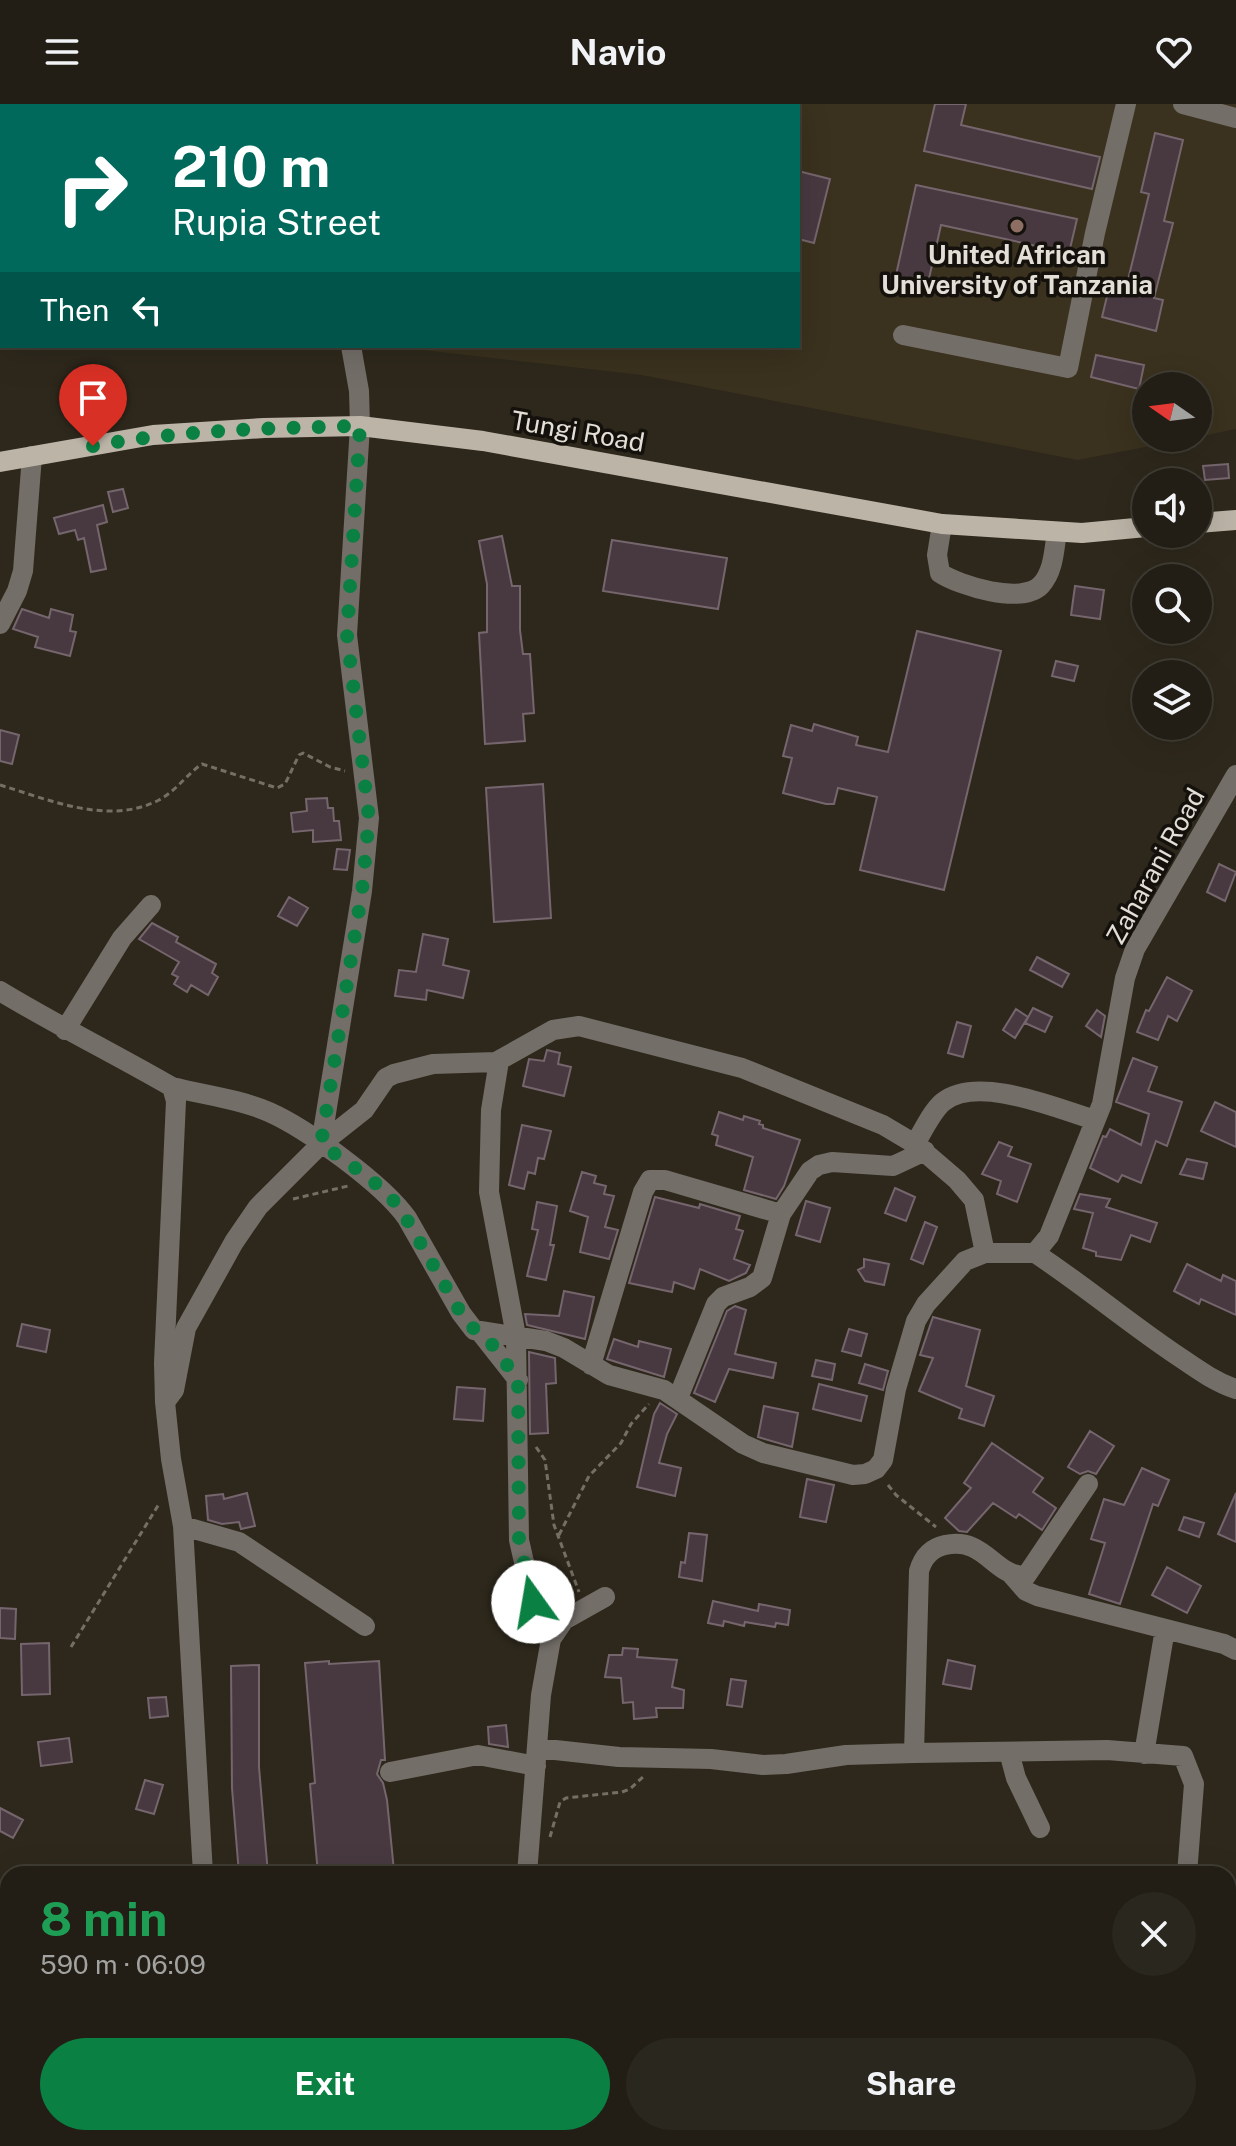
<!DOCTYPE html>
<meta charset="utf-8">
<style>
:root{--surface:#221e15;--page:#2a271e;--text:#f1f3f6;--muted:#a2a2a0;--line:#3f3c34;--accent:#0b8043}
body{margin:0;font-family:"Public Sans",sans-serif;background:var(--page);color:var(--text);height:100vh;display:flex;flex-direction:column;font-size:30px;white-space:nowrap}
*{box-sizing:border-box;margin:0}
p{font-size:26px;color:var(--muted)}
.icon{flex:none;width:44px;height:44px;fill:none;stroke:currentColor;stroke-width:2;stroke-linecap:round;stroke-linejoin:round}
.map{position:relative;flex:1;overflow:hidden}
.panel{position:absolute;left:0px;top:1762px;width:1236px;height:280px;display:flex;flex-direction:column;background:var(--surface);border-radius:24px 24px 0 0;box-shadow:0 8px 32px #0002,0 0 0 2px var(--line)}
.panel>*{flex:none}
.guide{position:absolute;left:0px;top:0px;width:800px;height:244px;box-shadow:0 8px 32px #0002,0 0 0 2px var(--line);background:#00695c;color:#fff;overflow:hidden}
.needle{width:52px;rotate:284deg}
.buttons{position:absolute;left:1132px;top:268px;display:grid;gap:16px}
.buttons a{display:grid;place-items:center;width:80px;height:80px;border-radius:50%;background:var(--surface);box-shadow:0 8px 32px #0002,0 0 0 2px var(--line);font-size:40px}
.pin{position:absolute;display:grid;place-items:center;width:68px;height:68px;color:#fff;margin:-82px -34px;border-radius:50% 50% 50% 0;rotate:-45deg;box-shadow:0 0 8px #0007}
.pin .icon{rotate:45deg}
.me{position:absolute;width:88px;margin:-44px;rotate:347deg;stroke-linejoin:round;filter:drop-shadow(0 0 6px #0008)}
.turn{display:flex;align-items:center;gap:28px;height:168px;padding:0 40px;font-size:36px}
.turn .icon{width:104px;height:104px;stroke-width:2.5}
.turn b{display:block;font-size:56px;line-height:68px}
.then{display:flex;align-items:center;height:76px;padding:0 40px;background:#0003;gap:16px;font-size:30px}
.round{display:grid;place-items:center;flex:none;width:84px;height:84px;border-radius:42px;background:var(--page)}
.summary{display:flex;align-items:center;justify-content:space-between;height:136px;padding:0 40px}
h1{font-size:48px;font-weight:700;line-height:60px;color:#1e9e55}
.action{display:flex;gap:16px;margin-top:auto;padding:16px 40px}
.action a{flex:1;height:92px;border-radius:48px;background:var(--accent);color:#fff;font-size:32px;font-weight:700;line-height:92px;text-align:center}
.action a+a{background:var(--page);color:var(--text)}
header{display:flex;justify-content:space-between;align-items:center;height:104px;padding:0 40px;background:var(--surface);font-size:36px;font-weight:700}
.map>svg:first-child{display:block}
</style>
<header><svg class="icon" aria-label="menu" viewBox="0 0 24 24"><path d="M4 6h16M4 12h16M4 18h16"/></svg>Navio<svg class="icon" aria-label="heart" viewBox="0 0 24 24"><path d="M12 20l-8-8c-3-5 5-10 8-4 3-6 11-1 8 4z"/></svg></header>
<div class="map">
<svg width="1236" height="2042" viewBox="0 0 1236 2042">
<rect width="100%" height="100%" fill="#2e281c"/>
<!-- built -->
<path fill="#3a311e" d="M382,0H1236V325L1198,333V282H1146V334H1192L1078,356L642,271L388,242H798V2H381Z"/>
<!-- building -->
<path fill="#483940" stroke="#75656d" stroke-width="2" d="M935,0H966L961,21L1100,53L1092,85L924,47Z
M1155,29L1183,36L1164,117L1173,119L1154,194L1163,196L1156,227L1102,213L1109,184L1125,188L1149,90L1141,88Z
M798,67L830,75L814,139L798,135Z
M916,81L1077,115L1069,149L941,121L926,188L894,180Z
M1096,251L1144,261L1139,285L1091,273Z
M1228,360L1229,374L1205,376L1203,362Z
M123,385L128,404L113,408L108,388Z
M103,401L107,418L97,421L106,465L91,468L84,434L78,436L75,426L59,430L54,414Z
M502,432L512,482H520V526L523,550H530L534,609L523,610L525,637L485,640L479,529L487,528V480L479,437Z
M612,436L727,454L718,505L603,487Z
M1075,482L1104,486L1100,515L1071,511Z
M22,505L49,514L51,505L73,511L70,527L76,528L70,552L35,543L38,533L13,525Z
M917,527L1001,547L944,786L860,766L877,693L838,684L834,700H826L783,689L792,654L783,652L791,621L812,627L814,620L858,633L856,641L888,648Z
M1056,557L1078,562L1074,577L1052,572Z
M0,626L19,631L12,660L0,657Z
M543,680L551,814L494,818L486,684Z
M327,694L328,704H333L334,717H339L341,736L313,738V726L293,728L291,709L307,707L306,695Z
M337,745L350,746L347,766L334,765Z
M1219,760L1236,768L1225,797L1207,788Z
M289,793L308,804L297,822L278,812Z
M152,819L178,833L176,838L216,860L212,869L218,873L208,891L191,881L187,888L174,880L178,873L172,870L179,858L139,835Z
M423,830L448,835L443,861L469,867L463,894L427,886L426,896L395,892L399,866L416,868Z
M1037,853L1069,870L1062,883L1030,866Z
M1167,873L1192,887L1177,917L1168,912L1158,936L1137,928L1146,906L1149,907Z
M1033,904L1052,913L1045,928L1025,919Z
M1016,905L1028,913L1015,934L1003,926Z
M1097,906L1105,912L1101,933L1086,922Z
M957,918L971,922L963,953L948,949Z
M547,946L560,949L558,960L571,963L564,992L523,982L529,955L544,957Z
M1133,954L1157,963L1148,987L1182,998L1167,1042L1156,1037L1141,1079L1122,1071L1118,1078L1090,1064L1103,1032L1106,1033L1110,1025L1141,1041L1149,1010L1116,998Z
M1215,998L1236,1008V1043L1201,1027Z
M719,1008L743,1016L744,1012L760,1017L759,1020L763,1021V1024L800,1036L784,1082L776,1095L744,1086L753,1053L716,1041L718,1032L712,1030Z
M522,1021L551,1027L544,1055L538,1054L535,1070L528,1068L524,1085L509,1081Z
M999,1038L1012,1043L1008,1052L1031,1060L1017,1098L997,1090L1001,1077L982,1070Z
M1187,1055L1207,1059L1203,1075L1180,1070Z
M582,1068L596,1072L594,1079L606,1082L604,1090L614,1092L605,1123L618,1126L609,1155L580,1148L588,1113L570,1107Z
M895,1084L915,1093L906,1117L885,1109Z
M1080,1090L1110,1095L1106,1103L1157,1119L1150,1138L1131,1131L1121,1156L1096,1152V1148L1083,1144L1093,1109L1074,1105Z
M655,1093L699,1104L700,1100L740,1112L736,1125L743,1127L734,1155L750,1161L746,1169L729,1177L700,1165L694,1185L674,1178L672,1188L629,1179Z
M806,1097L830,1104L820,1138L796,1131Z
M537,1098L557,1102L550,1141H554L546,1176L527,1172L538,1126L532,1125Z
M925,1118L937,1123L923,1160L911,1155Z
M864,1155L889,1160L884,1181L865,1177L858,1166L864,1163Z
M1187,1160L1221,1177L1223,1171L1236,1177V1211L1201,1195L1199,1200L1174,1187Z
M564,1187L594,1193L585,1235L527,1221L525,1210L559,1212Z
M735,1202L746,1206L735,1250L776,1259L773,1274L729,1265L715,1298L694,1289L727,1207Z
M933,1213L980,1226L966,1282L994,1292L984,1322L959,1314L962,1305L919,1287L933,1254L920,1251Z
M22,1220L50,1226L46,1248L17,1242Z
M849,1225L867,1230L861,1252L842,1247Z
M614,1235L638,1243L639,1237L671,1245L664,1273L607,1255Z
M529,1248L555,1254L556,1279L546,1280L548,1329L530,1330Z
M816,1256L835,1260L832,1276L812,1272Z
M865,1260L888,1267L883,1286L859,1279Z
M819,1280L867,1292L861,1317L813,1305Z
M457,1283L485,1285L483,1317L454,1315Z
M660,1299L677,1310L667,1330L659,1359L681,1364L675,1392L637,1383L654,1310Z
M764,1302L798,1309L792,1343L758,1333Z
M1090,1327L1114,1342L1096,1370L1088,1367L1080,1370L1068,1363Z
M992,1339L1043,1374L1033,1388L1056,1404L1042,1426L1019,1410L1016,1414L993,1399L967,1428L959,1427L945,1414L971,1384L964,1379Z
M1142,1364L1169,1376L1158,1402L1153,1400L1120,1500L1089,1490L1105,1439L1091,1435L1104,1395L1124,1401Z
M807,1375L834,1381L826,1418L800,1413Z
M247,1389L255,1422L241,1425L239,1418L222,1420L208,1416L206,1392L223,1390L224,1395Z
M1236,1389V1438L1218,1430Z
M1184,1413L1204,1419L1199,1433L1179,1426Z
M689,1429L707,1431L702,1477L679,1473L681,1458L685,1459Z
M1167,1463L1201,1482L1187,1509L1152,1491Z
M713,1497L758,1507L759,1500L790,1506L788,1521L776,1519L775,1523L745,1518L744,1522L724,1517L723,1522L708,1519Z
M0,1504L16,1505L15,1535L0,1534Z
M49,1539L50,1590L22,1591L21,1540Z
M623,1544L638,1545L637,1553L677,1556L672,1583L684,1586L683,1604H656L657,1613L634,1615L633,1598L623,1599L621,1574L605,1573L609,1551H622Z
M948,1556L975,1562L971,1585L943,1580Z
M329,1557V1560L379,1557L385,1656H381L377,1670L383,1679L387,1696L394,1767L318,1770L310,1680L315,1679L305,1559Z
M259,1561V1663L268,1770H239L232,1684L231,1562Z
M731,1575L746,1577L742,1603L727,1601Z
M166,1593L168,1612L150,1614L148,1594Z
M506,1621L508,1643L489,1640L488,1623Z
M69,1634L72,1658L41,1662L38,1638Z
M145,1676L163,1681L154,1710L136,1705Z
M0,1704L23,1716L13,1734L0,1727Z"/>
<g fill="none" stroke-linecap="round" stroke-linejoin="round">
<!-- path -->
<path stroke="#746f64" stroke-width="3" stroke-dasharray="6 4" stroke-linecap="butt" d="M405,2L406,0
M0,175L2,171
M0,681C50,696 109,722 159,696C176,687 187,670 202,660L277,684L285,680L299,651L303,649L330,663L345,667
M293,1095L348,1082
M536,1343L545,1356L554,1421L579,1488
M888,1381L896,1391L936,1423
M559,1431L589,1372L621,1339L631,1320L649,1300
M71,1543L159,1400
M550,1733L560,1698L566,1694L622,1688L630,1685L645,1671"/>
<!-- minor -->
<path stroke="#736e68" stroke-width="20" d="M1183,0L1236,14
M357,2V0
M0,85H2
M903,231L1068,264L1095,129L1126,0
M942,420L937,451L940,469C960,482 1022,501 1041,481C1054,467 1054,445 1057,428
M0,520L17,487L23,467L32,352
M0,887C56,921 115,950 172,983L176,997L164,1259L165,1298L171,1355L183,1422L203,1770
M65,926L122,834L151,801
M499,957L491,1006L489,1088L516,1232L519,1436L533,1498L551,1535
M172,983C204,991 239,995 269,1008C307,1025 383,1080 407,1114L461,1209L474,1226L546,1237L564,1244L609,1271L664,1286L743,1340L763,1349L853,1371L865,1370L876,1365L883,1356L896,1285L916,1217L926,1200L965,1157L985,1149H1035L1049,1132L1102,1000L1125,874L1135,845L1236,671
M321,1040L364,1006L386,974L394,970L433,960L496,958L553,926L579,922L742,964L883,1021L915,1040L957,1076L974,1096L985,1149
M915,1040C923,1027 932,1007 943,998C978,970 1058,1005 1095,1016
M1035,1149C1082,1180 1125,1216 1172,1248C1193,1262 1212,1277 1236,1285
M481,1229L518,1276
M591,1261L643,1088L650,1076H665L781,1110
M678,1294L716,1200L723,1193L750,1183L762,1174L781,1110L810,1067L819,1061L832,1058L893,1062L925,1047
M165,1298L174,1286L186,1224L234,1138L258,1103L321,1040L362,787L369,714L347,531L360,322L359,287L351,242
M183,1422L239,1438L365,1522
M1012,1471L1026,1487L1037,1492L1224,1540L1236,1546
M537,1644L619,1653L711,1655L763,1661L786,1660L846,1651L914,1649L1107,1646L1183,1652L1194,1680L1187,1770
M1009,1648L1016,1674L1040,1724
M914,1649L919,1467C923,1453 931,1444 945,1441C985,1432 994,1473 1026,1472L1088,1380
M1144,1650L1165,1525
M390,1668L478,1651L536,1662
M527,1770L541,1591L551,1535L564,1516L605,1493
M1228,1872H1236
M0,1916L8,1915
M220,2034V2042
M522,2034L527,2042
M1168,2034L1169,2042
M486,2042L492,2034"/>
<!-- major -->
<path stroke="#bcb4a7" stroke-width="20" d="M0,358L153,331L264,324L360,322L483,337L942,420L1082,429L1146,423
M1198,419L1236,416"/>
</g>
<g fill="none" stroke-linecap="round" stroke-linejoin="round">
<!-- route -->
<path stroke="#0b8043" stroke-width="14" stroke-dasharray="0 25.2" d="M93,342C181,326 270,324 360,322L347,531L369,714L362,787L321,1040L372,1076L399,1102L466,1218L491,1239L518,1276L519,1436L533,1498"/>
</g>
<!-- markers -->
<circle fill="#8d6e63" stroke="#14110c" stroke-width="3" cx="1017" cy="122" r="8"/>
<g text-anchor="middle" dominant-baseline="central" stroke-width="7" stroke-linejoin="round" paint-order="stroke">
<!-- poi labels -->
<g font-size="26" font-weight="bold" fill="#e3dfd7" stroke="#14110c">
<text x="1017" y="150">United African<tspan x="1017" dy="30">University of Tanzania</tspan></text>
</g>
<!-- street labels -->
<g font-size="26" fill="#e3dfd7" stroke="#14110c">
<text transform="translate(578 327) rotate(10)">Tungi Road</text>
<text transform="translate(1155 762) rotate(-61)">Zaharani Road</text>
</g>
</g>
</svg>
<div class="buttons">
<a><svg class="needle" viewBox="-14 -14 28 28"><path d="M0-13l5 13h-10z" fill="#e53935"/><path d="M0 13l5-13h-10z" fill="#a2a2a0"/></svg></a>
<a><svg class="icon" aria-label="sound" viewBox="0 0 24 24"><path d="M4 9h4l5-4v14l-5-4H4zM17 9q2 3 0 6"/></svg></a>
<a><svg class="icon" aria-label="search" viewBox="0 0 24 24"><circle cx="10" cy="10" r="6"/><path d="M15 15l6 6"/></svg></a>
<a><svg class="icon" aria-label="layers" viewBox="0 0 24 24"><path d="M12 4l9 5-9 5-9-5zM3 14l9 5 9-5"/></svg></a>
</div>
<div class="pin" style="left:93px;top:342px;background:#d93025"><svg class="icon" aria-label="arrive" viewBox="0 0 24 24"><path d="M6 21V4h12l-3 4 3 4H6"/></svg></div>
<svg class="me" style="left:533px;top:1498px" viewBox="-20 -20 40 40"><circle r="19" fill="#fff"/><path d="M0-13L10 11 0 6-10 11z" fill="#0b8043"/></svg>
<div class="guide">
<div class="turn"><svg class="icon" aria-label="right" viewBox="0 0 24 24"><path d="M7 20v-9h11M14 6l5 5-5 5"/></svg><div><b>210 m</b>Rupia Street</div></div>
<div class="then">Then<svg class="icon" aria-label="left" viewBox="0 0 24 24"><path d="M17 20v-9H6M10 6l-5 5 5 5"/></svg></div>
</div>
<section class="panel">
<div class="summary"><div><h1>8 min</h1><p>590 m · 06:09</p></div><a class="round"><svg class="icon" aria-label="close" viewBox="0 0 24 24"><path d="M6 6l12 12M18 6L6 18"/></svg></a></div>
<div class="action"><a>Exit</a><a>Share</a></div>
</section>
</div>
